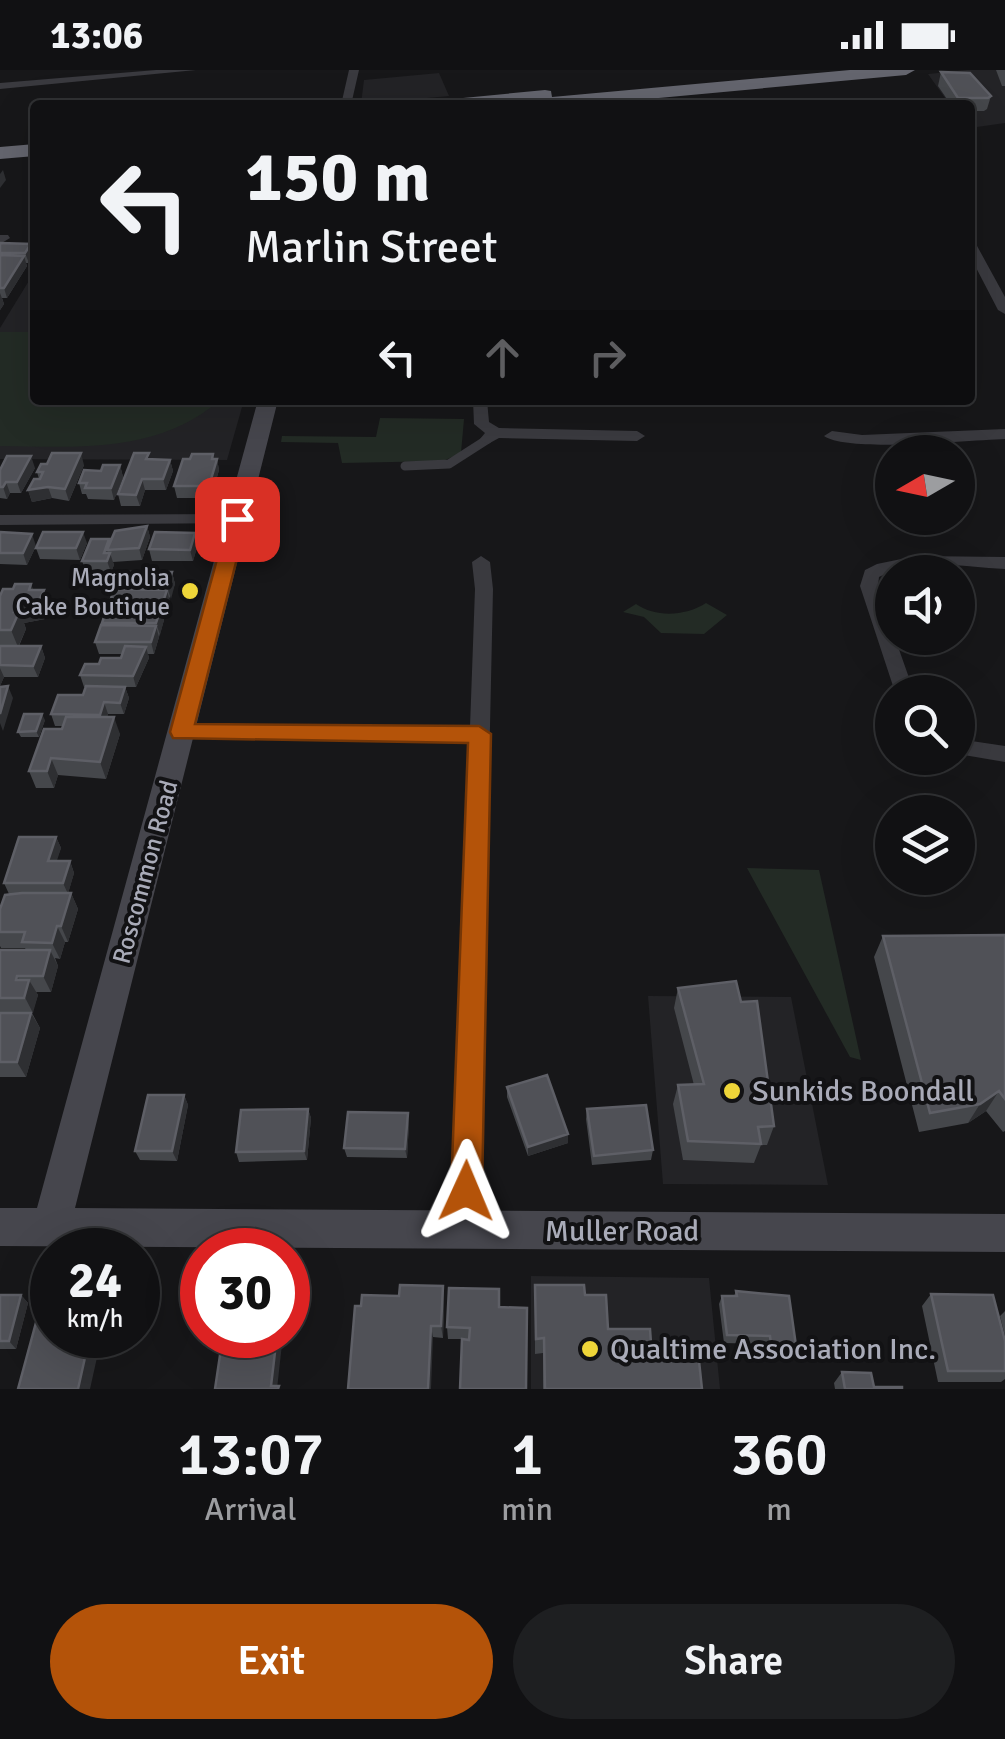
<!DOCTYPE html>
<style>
:root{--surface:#111113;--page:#1e1f21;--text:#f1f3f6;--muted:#9c9da0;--line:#303133;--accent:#b45309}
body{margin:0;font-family:Signika,sans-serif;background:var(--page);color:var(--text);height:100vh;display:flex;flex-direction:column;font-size:38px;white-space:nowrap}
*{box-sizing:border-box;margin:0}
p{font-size:32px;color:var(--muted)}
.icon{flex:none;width:55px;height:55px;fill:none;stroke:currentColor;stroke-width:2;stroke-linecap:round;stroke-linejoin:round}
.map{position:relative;height:1319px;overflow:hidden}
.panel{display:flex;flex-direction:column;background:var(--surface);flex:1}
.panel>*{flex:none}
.top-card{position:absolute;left:30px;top:30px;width:945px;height:305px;border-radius:10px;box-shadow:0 10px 40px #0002,0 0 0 2px var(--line);background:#111113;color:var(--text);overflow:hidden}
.needle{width:65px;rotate:261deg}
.buttons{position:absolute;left:875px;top:365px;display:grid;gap:20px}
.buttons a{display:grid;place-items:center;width:100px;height:100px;border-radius:50%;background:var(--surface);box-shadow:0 10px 40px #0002,0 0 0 2px var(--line);font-size:50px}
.speed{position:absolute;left:30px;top:1158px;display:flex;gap:20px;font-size:50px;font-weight:700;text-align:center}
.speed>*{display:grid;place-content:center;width:130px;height:130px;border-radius:50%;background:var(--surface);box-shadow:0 10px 40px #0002,0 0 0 2px var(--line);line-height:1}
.speed small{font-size:25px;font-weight:400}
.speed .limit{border:15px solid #d22;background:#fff;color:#111}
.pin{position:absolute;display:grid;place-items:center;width:85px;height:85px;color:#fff;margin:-42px;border-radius:20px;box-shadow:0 5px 15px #0006}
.me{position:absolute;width:110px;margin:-55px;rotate:1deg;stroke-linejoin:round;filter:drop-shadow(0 0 8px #0008)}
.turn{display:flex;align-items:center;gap:35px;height:210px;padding:0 50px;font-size:45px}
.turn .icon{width:130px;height:130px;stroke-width:2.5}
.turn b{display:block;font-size:70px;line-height:85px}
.lanes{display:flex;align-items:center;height:95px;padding:0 50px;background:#0003;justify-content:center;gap:50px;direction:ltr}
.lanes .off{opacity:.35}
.eta{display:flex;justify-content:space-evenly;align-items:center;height:170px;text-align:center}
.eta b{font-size:60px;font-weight:600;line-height:70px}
.cta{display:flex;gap:20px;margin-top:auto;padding:20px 50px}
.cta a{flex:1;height:115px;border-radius:60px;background:var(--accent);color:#fff;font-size:40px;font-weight:600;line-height:115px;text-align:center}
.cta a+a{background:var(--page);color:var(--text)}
.status{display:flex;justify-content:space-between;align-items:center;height:70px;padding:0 50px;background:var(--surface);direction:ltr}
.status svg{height:28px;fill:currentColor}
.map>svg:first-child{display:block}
</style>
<div class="status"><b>13:06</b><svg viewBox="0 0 49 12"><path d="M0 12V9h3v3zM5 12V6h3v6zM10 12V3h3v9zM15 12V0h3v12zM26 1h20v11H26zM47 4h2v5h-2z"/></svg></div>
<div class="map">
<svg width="1005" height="1319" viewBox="0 0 1005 1319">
<rect width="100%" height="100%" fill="#171719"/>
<!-- built -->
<path fill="#232326" d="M967,0H1005V53L970,58V35H950L928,4Z
M439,3L449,26L361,34L364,10Z
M35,201V330H244L227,390L0,389V258Z
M648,926L791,927L828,1115L663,1114Z
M531,1206L709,1208L720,1319H531Z"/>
<!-- green -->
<path fill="#232b25" d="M0,262H35V330H220C158,384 77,377 0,376Z
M380,348L464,349L461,383L443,391L342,393L338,373L281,372L282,366L376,367Z
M706,533L727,545L704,564L661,563L644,547L623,542L636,534C656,548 686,546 706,533Z
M747,798L819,800L861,990L850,987Z"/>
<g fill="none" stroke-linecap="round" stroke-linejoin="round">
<!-- lane -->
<path stroke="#3a3a3f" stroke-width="9" d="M405,396L449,394L488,369"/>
<!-- street -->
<path fill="#3a3a3f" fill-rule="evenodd" d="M156,0H196L0,19V13Z
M349,0H359L351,35H341Z
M0,165H8L10,168L0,174Z
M970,170L976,174L1005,227V244L998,240L970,186Z
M473,330H487L489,352L499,358L637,361L645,366L637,371L499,368L488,374L483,372L480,369L485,363L474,354Z
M1005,359V369C969,370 849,383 824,366L832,361L862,365Z
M237,444L245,449L243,453L0,455V445Z
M481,486L490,492L493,519L479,1160L475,1170L465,1174L455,1170L451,1160L469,671L181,669L171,662L181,655L470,657L475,519L472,492Z
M916,486L1005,487V499C965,497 916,487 879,507L878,516L892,568H895L914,622H895L860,516L865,500L877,494Z
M958,669L1005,676V692L958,684Z"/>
<!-- secondary -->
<path fill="#46464d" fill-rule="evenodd" d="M258,330H278L75,1138L1005,1144V1182L0,1176V1138H37Z"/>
<!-- highway -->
<path fill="#64656e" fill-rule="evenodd" d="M850,0H915L906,5L583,35H433L442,30L545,20L551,21L552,27Z
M35,74V86L0,89V77Z"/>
</g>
<!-- wall -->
<path fill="#45474b" d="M996,0H1005V16H1002Z
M941,2L991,26L987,39L984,41H970V35H951L938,16Z
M0,173L31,174L34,184L29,193H26L27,196L7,228H2L4,234L0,240Z
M150,389L170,390L173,401L166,420H145L140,436H121L118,424Z
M214,389H217L219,400L211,428H177L174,416Z
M84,395L69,431L52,428L32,432L28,420L39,409L37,402Z
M120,395L123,407L114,430L88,429L86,424H82L79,413L101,401Z
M35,398L21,423H10L7,429L0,428V400Z
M147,456L150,467L142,490L113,492L114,495L111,502H86L82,491L110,473Z
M0,462L36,476L27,495L0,494Z
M195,463L198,474L193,491H152L149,479Z
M87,473L80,490L40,489L36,478Z
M172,502L175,514L169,529L170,532L165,547H163L164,550L154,584H148L149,588L136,617H125L129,628L124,644H108L107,647L120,664L106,709L58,705L54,718H36L29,701L63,656H55L51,644L83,625L86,617H84L80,605L99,594L121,588L123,584H99L95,572L110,538L109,535L116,519L115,517Z
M13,519L44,520L50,537L45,549L24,553L26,559L19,576H41L45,588L38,607H4L0,616V526Z
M45,650L39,667H21L18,662Z
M56,767L61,778L56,791H70L74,803L68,823H71L78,839L68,872H65L60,889L55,888L58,896L51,922H36L38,925L32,943L40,958L26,1007H0V880H26L25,878H1L0,876V839L9,824L4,813Z
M1005,865V1061L1003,1062L986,1041L968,1053L919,1062L874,887L883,866Z
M678,918L741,932L774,1056L767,1075H761L754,1093L683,1090L673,1034L678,1015H694L674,938Z
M507,1017L568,1073L528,1086L507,1027Z
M184,1025L188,1035L177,1091L140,1090L135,1081Z
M308,1039L311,1048L307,1090L239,1092L236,1082Z
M587,1039L653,1080L651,1090L592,1095L586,1049Z
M409,1053L407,1088L347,1087L344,1078Z
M535,1215L585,1225L608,1259L651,1273L702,1319H543V1283L535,1284Z
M443,1216L444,1228L443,1268L433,1267L399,1226Z
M736,1221L797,1283L793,1290H768L766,1274L724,1273L719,1234L722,1226H734Z
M931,1224L1005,1271V1309L1001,1312H938L922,1236Z
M0,1225H21L28,1233L16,1279H0Z
M499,1237L526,1319L462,1269H448L447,1257Z
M1005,1241V1266L1000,1246Z
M842,1302L874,1317L902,1319H835L834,1313Z"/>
<!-- shaded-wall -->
<path fill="#2e2f32" d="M3,100L6,110L0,118V104Z
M31,174L34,184L29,193L25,183Z
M24,186L27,196L7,228L4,218Z
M0,223L4,234L0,240Z
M81,383L84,395L69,431L65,419Z
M213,384L215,395L217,389L219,400L211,428L209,416Z
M31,386L35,398L21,423L17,412Z
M170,390L173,401L166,420L163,409Z
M120,395L123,407L114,430L111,418Z
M142,409L145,420L140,436L136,425Z
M6,412L10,423L7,429L3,417Z
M48,417L52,428L32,432L28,420Z
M147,456L150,467L142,490L139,478Z
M83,462L87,473L80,490L76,478Z
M195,463L198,474L193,491L190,480Z
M32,464L36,476L27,495L23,483Z
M109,469L112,480H107L109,486L110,483L114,495L111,502L104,483Z
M172,502L175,514L171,529L167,517Z
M31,514L38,531L44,520L50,537L45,549L24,553L26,559L18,577L11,560L14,542Z
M167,520L170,532L165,547L162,535Z
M161,538L164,550L160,565L156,553Z
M156,556L159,567L154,584L151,572Z
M41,576L45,588L38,607L33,596Z
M146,577L149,588L136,617L133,606Z
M0,598L4,607L0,616Z
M8,616L13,628L3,661L0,653V644Z
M125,617L129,628L124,644L120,633Z
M104,632L108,644L104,656L100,645Z
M42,644L45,650L39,667L36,661Z
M114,647L120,664L106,709L100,692Z
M51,688L58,705L54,718L47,701Z
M56,767L61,778L53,803L48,791Z
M70,791L74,803L68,824L63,813Z
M71,823L78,839L68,872L61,856Z
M57,856L65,872L60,889L52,873Z
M50,880L58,896L51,922L43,906Z
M17,906L26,922L29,910L38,925L33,943L16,910Z
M31,943L40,958L26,1007L17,992Z
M999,1021L986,1041L968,1053L980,1034Z
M184,1025L188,1035L177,1091L172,1081Z
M308,1039L311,1048L307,1090L304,1081Z
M408,1043L409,1053L407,1088L405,1079Z
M568,1064V1073L528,1086V1077Z
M443,1216L444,1228L443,1268L441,1256Z
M21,1225L28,1233L16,1279L9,1271Z
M431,1256L433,1267L431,1319H428Z
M90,1265H102L90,1319H78Z
M277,1265H283L277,1319L271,1316Z"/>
<!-- building -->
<path fill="#505157" stroke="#5e5f66" stroke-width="2.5" d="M941,2L970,3L991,26L988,28H958Z
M0,173L31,174L25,183H0Z
M0,185L24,186L4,218H0Z
M52,383H81L65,419L48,417L28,420L34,409H40L43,402H37L41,394H47Z
M134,383H149L146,389L170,390L163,409H142L136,425L118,424Z
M192,384H213L212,389H217L209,416H174L183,389H190Z
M7,386H31L17,412H6L3,417H0V400Z
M103,395H120L111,418H85L87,413H79L84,400L101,401Z
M147,456L139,478L107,480L115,461Z
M0,462L32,464L23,483H0Z
M43,462H83L76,478H36Z
M155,462L195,463L190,480L149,479Z
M91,469H109L104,483H110L107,491H82Z
M120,502H172L167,517H115Z
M15,514H31L29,520H44L38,532L17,536L14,542H19L11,560H0V526L3,519H13Z
M114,519L167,520L162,535H109Z
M107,538H161L156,553H102Z
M101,555L156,556L151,572H95Z
M0,576H41L33,596L0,595Z
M125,576L146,577L133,606L80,605L85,594H99L101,588H121Z
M8,616L0,644V617Z
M86,616L125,617L120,633L104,632L100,645L51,644L58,625H83Z
M24,644H42L36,661L18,662Z
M66,647H114L100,692L51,688L47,701H29L44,659H62Z
M19,767H56L48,791H70L63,813H4Z
M22,823H71L61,856H57L52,873L22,872L25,862H0V839L5,825Z
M1005,865V1029L999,1021L980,1034L930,1043L883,866Z
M0,880H50L43,906H17L16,910H29L24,928H0Z
M736,911L741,932L757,931L774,1056L758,1057L761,1074L688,1071L678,1015L704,1014L678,918Z
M0,943H31L17,992H0Z
M547,1005L568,1064L528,1077L507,1017Z
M148,1025H184L172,1081H135Z
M646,1035L653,1080L594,1086L587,1039Z
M308,1039L304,1081L236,1082L241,1040Z
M348,1042L408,1043L405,1079L344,1078Z
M50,1201H52V1265H90L78,1319H18Z
M400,1215L443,1216L441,1256H431L428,1319H348L355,1236H361L362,1225L399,1226Z
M535,1215H584L585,1225H606L608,1259H650L651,1273L697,1272L702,1319H545L544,1268L536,1269Z
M449,1218L499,1219V1237L527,1238L526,1319H460L462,1269L469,1270L470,1258L447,1257Z
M736,1221L789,1226L797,1283L772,1282L770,1266L727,1265L722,1226H737Z
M931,1224L993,1225L1005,1271V1301H948Z
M0,1225H21L9,1271H0Z
M223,1265H277L271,1316H279L278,1319H215Z
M842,1302L871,1303L874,1317H902V1319H845Z"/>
<!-- route -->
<path fill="#b45309" stroke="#753606" stroke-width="2.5" d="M237,443L247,449L195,654L479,656L491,664L482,1121L477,1132L466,1136L455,1132L451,1121L468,673L173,668L170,662L228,449Z"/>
<!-- markers -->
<g fill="#eed539" stroke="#121214" stroke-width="4">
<circle cx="190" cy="521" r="10"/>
<circle cx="732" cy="1021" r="10"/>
<circle cx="590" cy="1279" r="10"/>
</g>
<g text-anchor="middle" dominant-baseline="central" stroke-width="8" stroke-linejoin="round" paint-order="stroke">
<!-- poi labels -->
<g font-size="25" fill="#a9abb8" stroke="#121214" text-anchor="end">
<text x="170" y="507">Magnolia<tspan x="170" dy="29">Cake Boutique</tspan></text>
</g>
<!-- street labels -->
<g font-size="25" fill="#a9abb8" stroke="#121214">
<text transform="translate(145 802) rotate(-75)">Roscommon Road</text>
</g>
<!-- near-poi labels -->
<g font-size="30" fill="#a9abb8" stroke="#121214" text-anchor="start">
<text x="752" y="1021">Sunkids Boondall</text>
<text x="610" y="1279">Qualtime Association Inc.</text>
</g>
<!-- near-street labels -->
<g font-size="30" fill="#a9abb8" stroke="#121214">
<text x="622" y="1161">Muller Road</text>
</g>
</g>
</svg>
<div class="buttons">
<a><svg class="needle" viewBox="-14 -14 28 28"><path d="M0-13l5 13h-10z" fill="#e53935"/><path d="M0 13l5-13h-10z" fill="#9c9da0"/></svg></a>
<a><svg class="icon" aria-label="sound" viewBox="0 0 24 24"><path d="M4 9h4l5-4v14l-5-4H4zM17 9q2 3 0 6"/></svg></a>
<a><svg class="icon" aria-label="search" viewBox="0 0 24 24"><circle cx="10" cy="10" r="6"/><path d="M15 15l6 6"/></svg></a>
<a><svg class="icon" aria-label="layers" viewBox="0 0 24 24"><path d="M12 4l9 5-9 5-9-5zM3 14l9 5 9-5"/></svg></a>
</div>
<div class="speed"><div>24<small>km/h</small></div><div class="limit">30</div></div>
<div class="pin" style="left:237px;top:449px;background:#d93025"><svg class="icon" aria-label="arrive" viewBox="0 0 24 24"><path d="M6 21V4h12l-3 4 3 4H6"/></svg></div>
<svg class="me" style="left:466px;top:1121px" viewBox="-20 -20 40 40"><path d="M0-17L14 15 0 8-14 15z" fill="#b45309" stroke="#fff" stroke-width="4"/></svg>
<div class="top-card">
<div class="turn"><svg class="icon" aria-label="left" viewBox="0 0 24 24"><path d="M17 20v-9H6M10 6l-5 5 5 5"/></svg><div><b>150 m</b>Marlin Street</div></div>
<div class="lanes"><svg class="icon" aria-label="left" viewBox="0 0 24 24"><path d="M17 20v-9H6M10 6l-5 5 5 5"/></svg><svg class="icon off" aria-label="ahead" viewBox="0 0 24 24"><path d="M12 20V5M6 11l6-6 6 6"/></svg><svg class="icon off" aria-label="right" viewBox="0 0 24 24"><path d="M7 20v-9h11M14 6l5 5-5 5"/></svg></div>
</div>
</div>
<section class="panel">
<div class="eta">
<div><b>13:07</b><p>Arrival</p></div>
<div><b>1</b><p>min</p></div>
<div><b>360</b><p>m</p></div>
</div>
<div class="cta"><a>Exit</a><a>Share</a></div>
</section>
